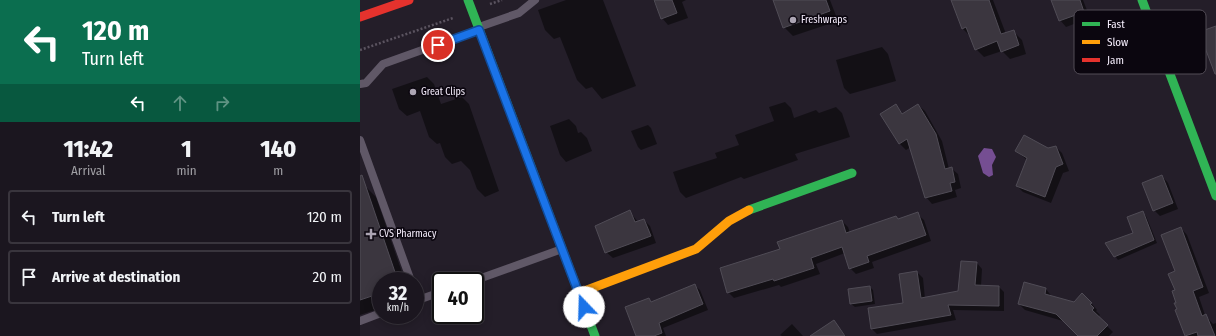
<!DOCTYPE html>
<style>
:root{--surface:#1b161f;--page:#28232c;--text:#f1f3f6;--muted:#a09fa4;--line:#39353d}
body{margin:0;font-family:"Fira Sans Condensed",sans-serif;background:var(--page);color:var(--text);height:100vh;display:flex;flex-direction:column;font-size:15px;white-space:nowrap}
*{box-sizing:border-box;margin:0}
p{font-size:13px;color:var(--muted)}
.icon{flex:none;width:22px;height:22px;fill:none;stroke:currentColor;stroke-width:2;stroke-linecap:round;stroke-linejoin:round}
.map{position:relative;flex:1;overflow:hidden}
.sheet{display:flex;flex-direction:column;background:var(--surface);width:360px}
.sheet>*{flex:none}
.top-card{background:#0b6e4f;color:#fff;overflow:hidden}
.speed{position:absolute;left:12px;top:272px;display:flex;gap:8px;font-size:20px;font-weight:700;text-align:center}
.speed>*{display:grid;place-content:center;width:52px;height:52px;border-radius:50%;background:var(--surface);box-shadow:0 2px 10px #0003,0 0 0 1px var(--line);line-height:1}
.speed small{font-size:10px;font-weight:400}
.speed .limit{border:2px solid #111;border-radius:6px;background:#fff;color:#111}
.pin{position:absolute;display:grid;place-items:center;width:34px;height:34px;color:#fff;margin:-17px;border:2px solid #fff;border-radius:50%;box-shadow:0 1px 4px #0007}
.me{position:absolute;width:44px;margin:-22px;rotate:339deg;stroke-linejoin:round;filter:drop-shadow(0 0 3px #0008)}
.turn{display:flex;align-items:center;gap:14px;height:84px;padding:0 16px;font-size:18px}
.turn .icon{width:52px;height:52px;stroke-width:2.5}
.turn b{display:block;font-size:28px;line-height:34px}
.lanes{display:flex;align-items:center;height:38px;padding:0 16px;background:#0003;justify-content:center;gap:20px;direction:ltr}
.lanes .off{opacity:.35}
.eta{display:flex;justify-content:space-evenly;align-items:center;height:68px;text-align:center}
.eta b{font-size:24px;font-weight:800;line-height:28px}
ul{padding:0;list-style:none}
li{display:flex;align-items:center;gap:12px;height:54px;margin:0 8px 6px;padding:0 8px;border:2px solid var(--line);border-radius:4px}
li div{flex:1}
li b{display:block;font-size:15px}
li em{font-style:normal}
main{display:flex;flex:1;min-height:0}
.map>svg:first-child{display:block}
</style>
<main>
<section class="sheet">
<div class="top-card">
<div class="turn"><svg class="icon" aria-label="left" viewBox="0 0 24 24"><path d="M17 20v-9H6M10 6l-5 5 5 5"/></svg><div><b>120 m</b>Turn left</div></div>
<div class="lanes"><svg class="icon" aria-label="left" viewBox="0 0 24 24"><path d="M17 20v-9H6M10 6l-5 5 5 5"/></svg><svg class="icon off" aria-label="ahead" viewBox="0 0 24 24"><path d="M12 20V5M6 11l6-6 6 6"/></svg><svg class="icon off" aria-label="right" viewBox="0 0 24 24"><path d="M7 20v-9h11M14 6l5 5-5 5"/></svg></div>
</div>
<div class="eta">
<div><b>11:42</b><p>Arrival</p></div>
<div><b>1</b><p>min</p></div>
<div><b>140</b><p>m</p></div>
</div>
<ul>
<li><svg class="icon" aria-label="left" viewBox="0 0 24 24"><path d="M17 20v-9H6M10 6l-5 5 5 5"/></svg><div><b>Turn left</b></div><em>120 m</em></li>
<li><svg class="icon" aria-label="arrive" viewBox="0 0 24 24"><path d="M6 21V4h12l-3 4 3 4H6"/></svg><div><b>Arrive at destination</b></div><em>20 m</em></li>
</ul>
</section>
<div class="map">
<svg width="856" height="336" viewBox="0 0 856 336">
<rect width="100%" height="100%" fill="#241e29"/>
<!-- water -->
<path fill="#754e92" d="M624,148L632,149L636,157L632,165L633,175L629,177L623,173L618,156Z"/>
<!-- shadow -->
<path fill="#0007" d="M206,0H243L276,86L242,99L232,87L226,89L217,80L200,37L194,39L185,30L178,10Z
M293,0H326L322,2L328,18L308,25L302,18Z
M414,0H470L478,21L433,36L424,27Z
M592,0H633L646,34L653,31L662,40L666,54L650,59L642,51L624,57L616,49L611,37L603,29Z
M692,0H723L730,18L706,27L700,20Z
M522,47L528,54L536,81L490,94L484,88L476,60Z
M67,77L74,84L81,104L102,97L109,104L139,191L125,197L117,189L110,170L101,161L92,164L85,157L80,143L77,144L69,137L60,111L47,116L39,109L32,89Z
M425,102L431,108L434,118L456,110L459,113L476,107L482,113L490,137L435,154L438,160L384,179L381,177L326,198L320,192L313,172L357,158L355,153L379,145L375,135L414,121L409,107Z
M558,105L565,111L582,141L589,169L591,168L598,174L601,188L595,190L597,197L572,204L566,197L551,147L546,150L539,143L536,106L543,114Z
M209,119L216,126L218,133L221,132L227,138L232,151L206,162L200,155L190,126Z
M288,125L291,128L297,144L281,150L278,147L271,131Z
M696,147L702,153L709,171L703,173L691,203L663,192L657,186L667,160L656,151L688,149Z
M802,176L808,183L818,209L800,216L794,210Z
M5,186L16,197L45,281H21V308L0,315V187Z
M270,212L278,222L284,220L290,226L296,243L253,258L246,252Z
M783,213L786,216L797,243L758,260L755,256L775,234Z
M557,214L564,220L571,241L512,262L514,268L496,274L490,268L485,253L456,264L460,274L421,287L419,285L374,298L368,292L421,250L482,221L488,227L490,233L536,217L539,220Z
M821,228L827,235L849,293L839,297L845,315L853,324L856,323V336H827L816,304L818,303L816,291L817,272Z
M617,263L622,269L621,286L639,287L644,292V311L593,310L596,320L517,334L512,329L544,304L557,272L563,278L565,299L599,292Z
M334,285L340,290L348,310L303,328L306,336H278L289,299L292,302Z
M510,287L513,290L515,304L495,307L491,304Z
M686,289L692,297L714,303H731L737,310L736,311L740,315L738,317L753,332L749,336H719L703,321L665,310L659,304Z
M473,321L486,336H452Z
M432,324L443,336H422L420,335Z"/>
<!-- building -->
<path fill="#3b363f" stroke="#504c56" d="M294,0H312L317,13L301,19Z
M413,0H466L470,11L423,28Z
M591,0H629L641,34L654,30L659,45L641,52L637,41L615,50L606,27L602,29Z
M691,0H720L724,12L699,21Z
M856,26V74H855L839,32Z
M536,104L542,114L558,104L576,134L585,169L592,167L595,182L590,183L592,191L565,198L547,139L539,144L520,114Z
M664,135L688,148L696,146L703,164L696,167L685,197L656,186L667,158L655,151Z
M2,175L38,281H21V293L0,300V176Z
M802,175L813,203L793,211L782,183Z
M270,210L275,222L284,219L291,236L245,253L235,226Z
M783,211L794,240L754,257L745,243L773,233L767,217Z
M558,212L566,235L507,256L509,262L489,269L482,247L451,258L454,268L414,281L413,279L367,293L360,268L420,249L417,242L482,220L486,233L536,216L538,219Z
M821,227L843,287L833,291L842,316L846,314L855,336H838L837,332L825,336L815,310L817,309L814,303H816L812,291L815,290L808,274L815,271L801,235Z
M601,261L617,262L615,285L639,286V306L588,305L591,315L511,329L508,308L543,303L539,274L557,271L561,298L598,291Z
M664,282L686,288L685,294L714,302L722,293L732,303L730,304L734,308L732,310L748,325L737,336H718L696,314L658,304Z
M335,284L343,304L299,323L302,333L294,336H276L265,307L289,298L291,302Z
M510,286L512,301L490,304L488,289Z
M474,320L485,336H450Z"/>
<g fill="none" stroke-linecap="round" stroke-linejoin="round">
<!-- path -->
<path stroke="#5b5460" stroke-width="2.5" stroke-dasharray="2 2" stroke-linecap="butt" d="M130,4L142,0
M0,50L93,18"/>
<!-- lane -->
<path stroke="#605867" stroke-width="8" d="M119,27L159,13L175,0
M0,84L6,83L23,64L118,30
M0,140L51,281
M113,281L202,249
M55,301L81,292
M0,321L21,313"/>
<!-- fast -->
<path stroke="#30b455" stroke-width="9" d="M108,0L235,336
M782,0L856,196
M389,210L492,173"/>
<!-- slow -->
<path stroke="#ff9f0a" stroke-width="9" d="M219,293L336,249L369,221L389,210"/>
<!-- jam -->
<path stroke="#e5322d" stroke-width="9" d="M0,17L49,0"/>
</g>
<g fill="none" stroke-linecap="round" stroke-linejoin="round">
<defs>
<path id="route" d="M78,45L119,30L224,307"/>
</defs>
<!-- route casing -->
<use href="#route" stroke="#114b97" stroke-width="10"/>
<!-- route -->
<use href="#route" stroke="#1a73e8" stroke-width="7"/>
</g>
<!-- markers -->
<g fill="#aca5b3" stroke="#0b060f" stroke-width="1.5">
<circle cx="433" cy="20" r="4"/>
<circle cx="53" cy="92" r="4"/>
<path d="M9 228h4v4h4v4h-4v4h-4v-4h-4v-4h4z"/>
</g>
<g text-anchor="middle" dominant-baseline="central" stroke-width="3.5" stroke-linejoin="round" paint-order="stroke">
<!-- poi labels -->
<g font-size="10" fill="#f6eefd" stroke="#0b060f" text-anchor="start">
<text x="441" y="20">Freshwraps</text>
<text x="61" y="92">Great Clips</text>
<text x="19" y="234">CVS Pharmacy</text>
</g>
</g>
<!-- legend -->
<rect x="714" y="10" width="132" height="64" rx="6" fill="#0b060f" stroke="#524c56" stroke-width="1"/>
<rect x="722" y="22" width="18" height="4" fill="#30b455"/>
<rect x="722" y="40" width="18" height="4" fill="#ff9f0a"/>
<rect x="722" y="58" width="18" height="4" fill="#e5322d"/>
<g font-size="11" fill="#f6eefd">
<text x="747" y="28">Fast</text>
<text x="747" y="46">Slow</text>
<text x="747" y="64">Jam</text>
</g>
</svg>
<div class="speed"><div>32<small>km/h</small></div><div class="limit">40</div></div>
<div class="pin" style="left:78px;top:45px;background:#d93025"><svg class="icon" aria-label="arrive" viewBox="0 0 24 24"><path d="M6 21V4h12l-3 4 3 4H6"/></svg></div>
<svg class="me" style="left:224px;top:307px" viewBox="-20 -20 40 40"><circle r="19" fill="#fff"/><path d="M0-13L10 11 0 6-10 11z" fill="#1a73e8"/></svg>
</div>
</main>
